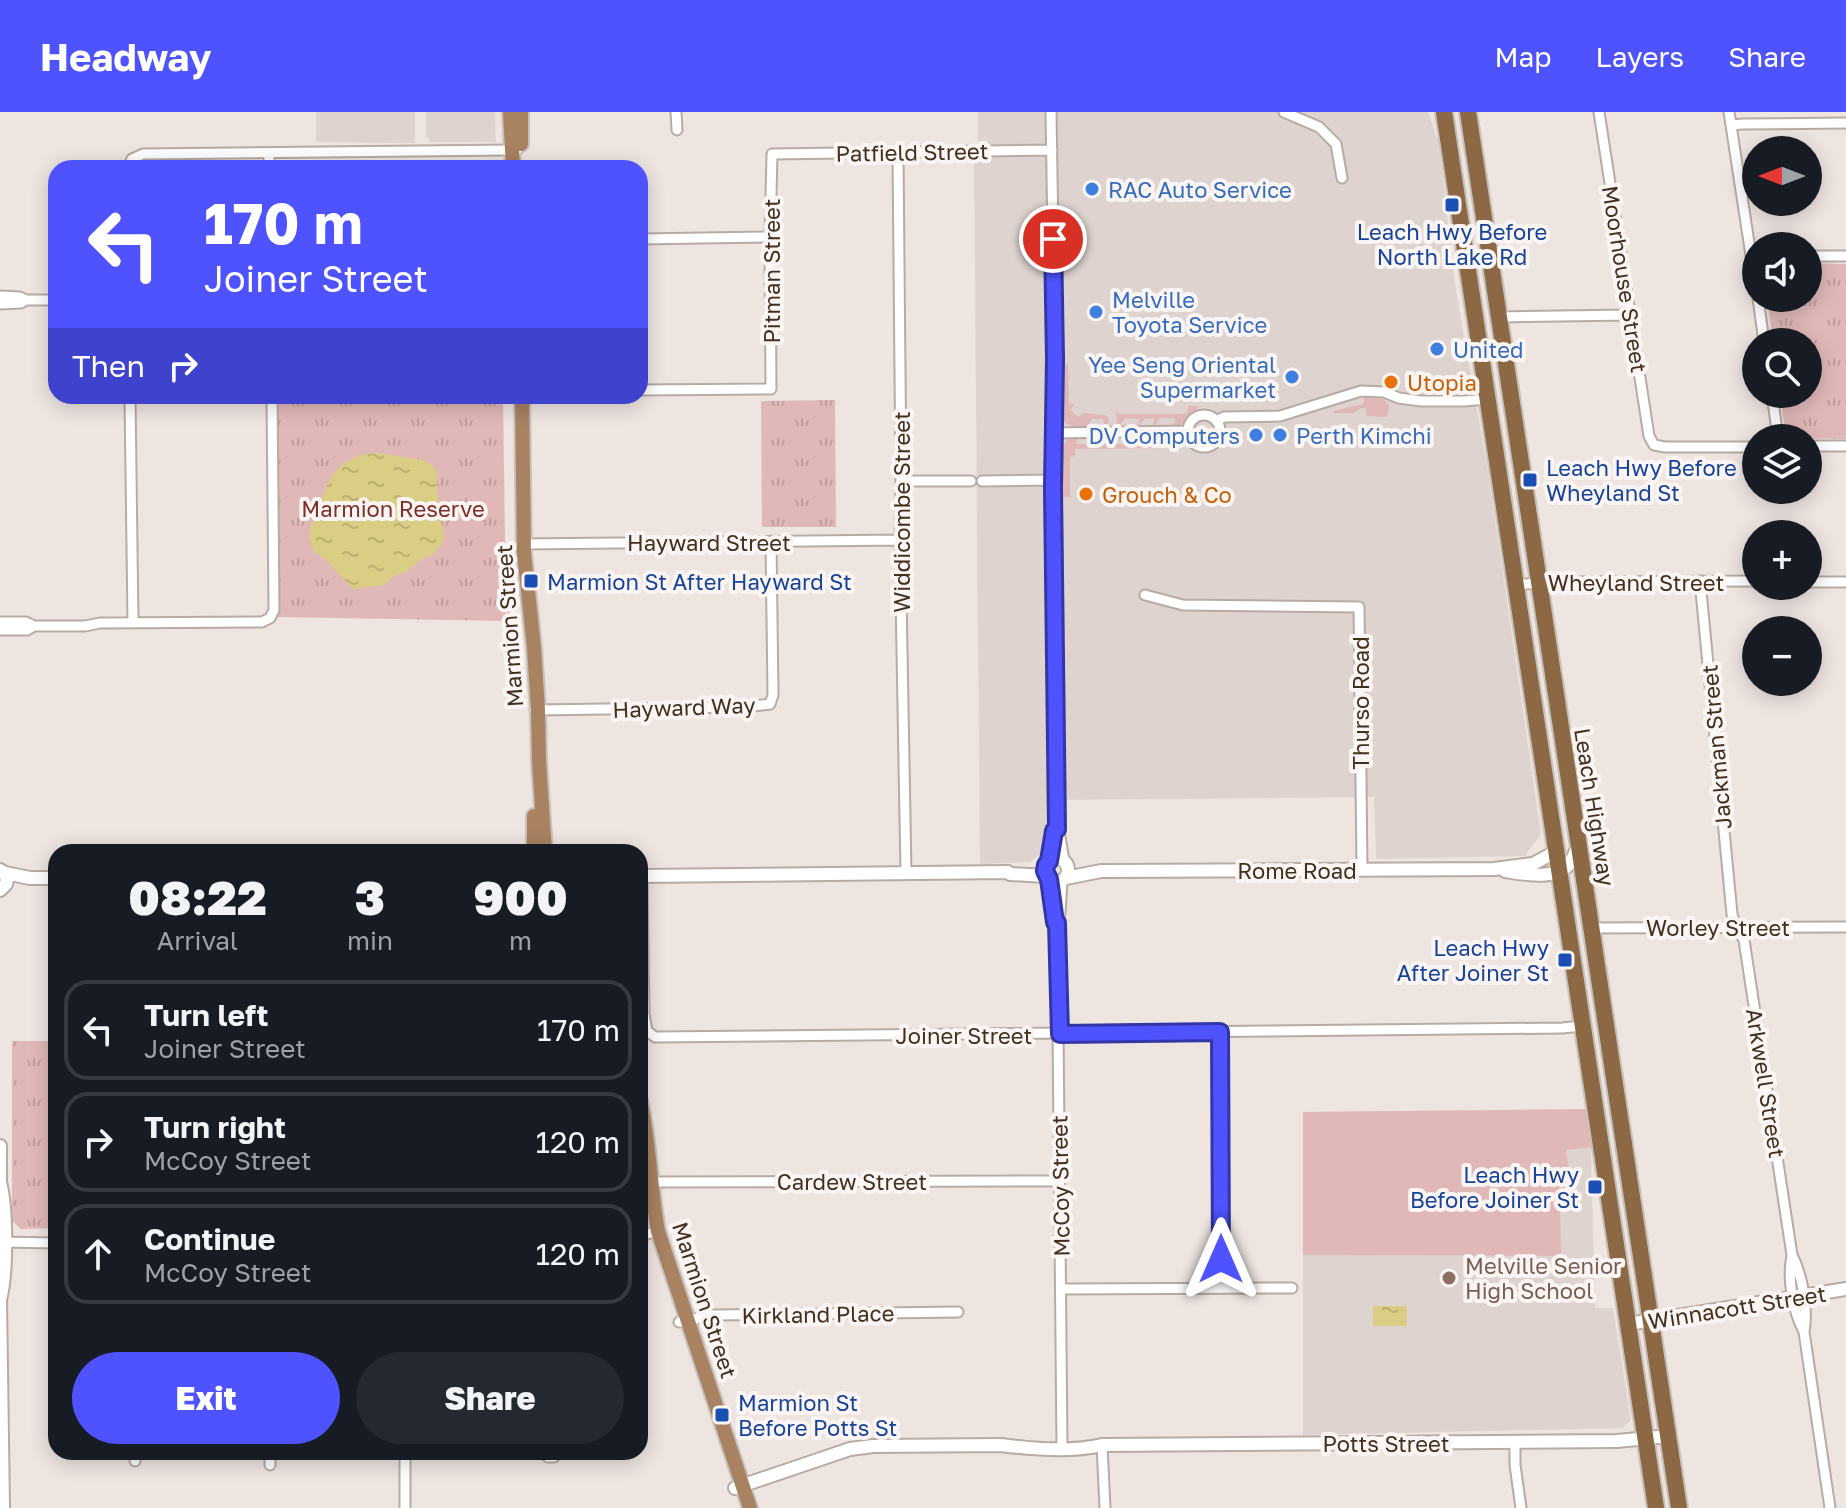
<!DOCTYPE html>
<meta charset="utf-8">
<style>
:root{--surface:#171b24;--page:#242831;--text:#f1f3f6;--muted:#9ea1a6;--line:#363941;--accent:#4e53ff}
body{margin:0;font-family:"Golos Text",sans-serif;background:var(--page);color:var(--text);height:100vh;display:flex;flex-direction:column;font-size:30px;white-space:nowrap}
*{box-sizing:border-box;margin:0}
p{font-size:26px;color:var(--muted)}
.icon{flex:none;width:44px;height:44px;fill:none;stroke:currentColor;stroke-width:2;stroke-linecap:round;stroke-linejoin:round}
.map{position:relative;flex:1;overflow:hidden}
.panel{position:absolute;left:48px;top:732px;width:600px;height:616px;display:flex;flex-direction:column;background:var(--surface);border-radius:24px;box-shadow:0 4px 20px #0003}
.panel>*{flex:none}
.hud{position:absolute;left:48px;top:48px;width:600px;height:244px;border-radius:24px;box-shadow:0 4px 20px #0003;background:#4e53ff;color:#fff;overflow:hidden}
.needle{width:52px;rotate:270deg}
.controls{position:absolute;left:1742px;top:24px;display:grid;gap:16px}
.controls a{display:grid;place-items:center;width:80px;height:80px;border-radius:50%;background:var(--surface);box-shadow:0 4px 20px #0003;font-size:40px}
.pin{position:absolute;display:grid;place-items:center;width:68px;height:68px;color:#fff;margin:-34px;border:4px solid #fff;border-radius:50%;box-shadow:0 2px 8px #0007}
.me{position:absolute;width:88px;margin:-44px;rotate:0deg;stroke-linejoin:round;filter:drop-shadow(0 0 6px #0008)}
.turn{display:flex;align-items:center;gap:28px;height:168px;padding:0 24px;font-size:36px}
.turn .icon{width:104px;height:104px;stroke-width:2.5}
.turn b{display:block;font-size:56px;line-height:68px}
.then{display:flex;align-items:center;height:76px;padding:0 24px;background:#0003;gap:16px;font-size:30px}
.eta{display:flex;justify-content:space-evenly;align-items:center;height:136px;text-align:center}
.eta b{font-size:48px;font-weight:800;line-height:56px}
.primary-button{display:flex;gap:16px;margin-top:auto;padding:16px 24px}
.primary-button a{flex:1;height:92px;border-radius:48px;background:var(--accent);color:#fff;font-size:32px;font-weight:800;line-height:92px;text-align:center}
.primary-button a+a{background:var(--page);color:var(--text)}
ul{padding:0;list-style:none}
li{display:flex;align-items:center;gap:24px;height:100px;margin:0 16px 12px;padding:0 8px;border:4px solid var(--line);border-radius:24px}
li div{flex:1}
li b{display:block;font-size:30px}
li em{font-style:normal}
header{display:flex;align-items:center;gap:48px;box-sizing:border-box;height:112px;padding:0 40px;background:var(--accent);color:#fff}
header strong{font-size:38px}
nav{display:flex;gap:44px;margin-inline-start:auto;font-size:28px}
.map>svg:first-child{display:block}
</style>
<header>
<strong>Headway</strong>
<nav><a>Map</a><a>Layers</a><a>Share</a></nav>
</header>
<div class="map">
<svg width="1846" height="1396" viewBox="0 0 1846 1396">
<defs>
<pattern id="park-tufts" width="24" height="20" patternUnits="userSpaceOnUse" patternTransform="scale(2)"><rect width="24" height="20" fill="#e1b8b8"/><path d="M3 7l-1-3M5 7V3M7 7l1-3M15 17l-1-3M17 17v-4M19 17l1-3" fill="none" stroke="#c29e9e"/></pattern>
<pattern id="water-ripples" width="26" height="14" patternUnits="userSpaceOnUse" patternTransform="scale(2)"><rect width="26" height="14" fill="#d9ce83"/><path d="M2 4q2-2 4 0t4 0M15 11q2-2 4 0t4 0" fill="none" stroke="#bbb171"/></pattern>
</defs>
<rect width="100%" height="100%" fill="#eee5e1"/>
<!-- built -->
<path fill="#ded3cf" d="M316,0H415V31L316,30Z
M426,0H495L496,30H429V26H426Z
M978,0H1428L1439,32L1455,173L1488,360L1541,722L1525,744L1376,747L1374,685L1049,688L1047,737L1030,750L980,752L974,54L978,30Z
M1586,997L1591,1035L1595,1196H1613L1631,1308L1623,1316L1303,1323V1000Z"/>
<!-- grass -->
<path fill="#e1b8b8" d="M1061,252H1068L1069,292H1075L1070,298L1078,305L1084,301L1106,303L1109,308L1107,315L1105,316L1103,307H1092L1088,314H1073L1065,311L1060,300Z
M1364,286L1384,287L1389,294L1387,305L1366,304V296L1360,297L1353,301H1334V299L1363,292Z
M1188,294H1198C1195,306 1184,314 1172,314L1176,308L1174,306H1160L1155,314H1152L1155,306L1144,307L1139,314H1137L1140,307L1125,306L1120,314L1117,311L1116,295L1118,302H1180L1187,301Z
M1079,324L1076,332H1091L1095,325H1098L1096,332H1110L1115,325H1118L1115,332H1134L1139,324L1142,325L1139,332H1154L1159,324H1163L1165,327V336L1075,337V344L1070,345V383L1072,385H1062L1061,337L1068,327Z
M1586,997L1591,1035L1566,1038L1574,1095L1560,1097L1561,1144L1303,1143V1000Z"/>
<!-- park -->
<path fill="url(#park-tufts)" d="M1808,151L1846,152V327L1786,326L1780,282H1808V230H1773L1767,186H1808Z
M276,284H503L505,428L511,509L277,505Z
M835,288L836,415H762L761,289Z
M12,929H56V1116L21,1117L12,1109Z"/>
<!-- water -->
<path fill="url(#water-ripples)" d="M378,341L423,348L432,353L437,360L438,399L445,425L440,435L431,443L419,449L407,459L394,464L384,473L353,477L327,449L314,439L309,426L311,413L329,369L336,358L348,349L361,343Z
M1373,1194H1407V1214H1373Z"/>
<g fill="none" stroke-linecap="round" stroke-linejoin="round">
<defs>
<path id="minor" d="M676,0L677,18
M1284,0L1319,15L1336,32L1342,66
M1599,0L1649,324L1654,333L1665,335H1756
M1729,0L1756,176
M1731,13L1743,12L1846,11
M898,40L901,369L900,428L906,761
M269,42V56
M128,56L132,47L143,42L517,38
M640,127L770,125
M1808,144H1846
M0,184L20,185L26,188
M1758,186L1764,230
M0,192L21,191L26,188H56
M1498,205L1630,203
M640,278L771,277L770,125L772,42L1052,38
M1772,282L1778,326
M130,284L133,511
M1188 319a16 16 0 1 1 32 0a16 16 0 1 1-32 0Z
M1216,309L1224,305L1280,304L1361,279L1384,280L1399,286L1421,289H1464L1488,287
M1053,321L1188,319
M1808,334H1846
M901,369H971
M982,369L1053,368
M521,432L900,428
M1700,469L1732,802L1736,815L1744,828L1792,1143C1803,1165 1808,1196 1804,1220
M1808,470H1846
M1516,473L1547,470L1756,469
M1145,483L1183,493L1359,495L1362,757
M0,510H26L34,514H85L100,511L262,510L270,506L274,498L272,284
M0,518H27L34,514
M535,598L746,595L770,592L773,583L771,430
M1057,717L1059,719L1064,749
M1049,749L1054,719L1057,717L1053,376L1055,247L1051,0
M642,764L644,902L647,919L655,925L1562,916L1583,914
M1049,767L1055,810L1057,811L1062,1336
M1060,801L1062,769
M1591,816L1846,815
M1220,920L1221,1176
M646,1070L1059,1069
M640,1124L658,1119
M0,1130L56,1131
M1792,1144C1787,1167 1793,1199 1804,1220L1830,1396
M1062,1177L1292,1176
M679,1210L714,1203L958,1200
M1515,1330V1353L1521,1396
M1102,1333L1105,1396
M135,1340V1349
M270,1340V1353
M405,1340V1396
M541,1340L548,1345H554L557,1340"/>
<path id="tertiary" d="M1044 758a12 12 0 1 1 24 0a12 12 0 1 1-24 0Z
M0,758C6,761 8,766 6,772L0,778
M1505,759C1524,762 1557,769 1570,751C1574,745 1576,738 1579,732
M5,761L30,766H56
M640,764L1008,760L1010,762L1046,764
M1066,766L1101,759L1494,757L1533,752L1557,739
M0,1034V1073
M0,1186L3,1396
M0,1188C7,1161 7,1097 0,1070
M1628,1212L1846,1177
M735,1376L850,1337L873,1334L1001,1333C1031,1337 1073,1340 1102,1333L1617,1329L1668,1324"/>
<path id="primary" d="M510,0L513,56
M521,32V0
M522,284L524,441L534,536L538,598L539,649L545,740
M534,704V740
M640,988C650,1032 650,1076 658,1119L750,1396"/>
<path id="trunk" d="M1444,0L1656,1396
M1468,0L1679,1396"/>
</defs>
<!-- minor casing -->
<use href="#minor" stroke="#b7aba3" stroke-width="13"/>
<!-- tertiary casing -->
<use href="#tertiary" stroke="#b7aba3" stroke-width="16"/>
<!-- primary casing -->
<use href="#primary" stroke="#c6c1bc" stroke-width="18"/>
<!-- trunk casing -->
<use href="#trunk" stroke="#c6c1bc" stroke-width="20"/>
<!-- minor -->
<use href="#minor" stroke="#fff" stroke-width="9"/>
<!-- tertiary -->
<use href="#tertiary" stroke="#fff" stroke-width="12"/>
<!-- primary -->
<use href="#primary" stroke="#a88261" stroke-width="14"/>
<!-- trunk -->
<use href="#trunk" stroke="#8c6844" stroke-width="16"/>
</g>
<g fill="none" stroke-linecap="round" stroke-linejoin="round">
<defs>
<path id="route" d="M1053,127L1055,247L1053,376L1057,717L1054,719L1049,749L1046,753L1045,759L1049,767L1055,810L1057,811L1060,922L1220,920L1221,1147"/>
</defs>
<!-- route casing -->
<use href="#route" stroke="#3336a6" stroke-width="20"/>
<!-- route -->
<use href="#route" stroke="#4e53ff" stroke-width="14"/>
</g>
<!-- markers -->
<g fill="#3f7fe0" stroke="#faf4f3" stroke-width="3">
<circle cx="1092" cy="77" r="8"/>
<circle cx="1096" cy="200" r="8"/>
<circle cx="1437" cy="237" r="8"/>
<circle cx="1292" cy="265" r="8"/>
<circle cx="1256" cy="323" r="8"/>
<circle cx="1280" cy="323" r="8"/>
</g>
<g fill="#1a4fb4" stroke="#faf4f3" stroke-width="3">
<rect x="1444" y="85" width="16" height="16" rx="4"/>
<rect x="1522" y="360" width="16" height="16" rx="4"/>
<rect x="523" y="461" width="16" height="16" rx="4"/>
<rect x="1557" y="840" width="16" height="16" rx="4"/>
<rect x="1587" y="1067" width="16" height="16" rx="4"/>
<rect x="714" y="1295" width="16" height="16" rx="4"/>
</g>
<g fill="#e8710a" stroke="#faf4f3" stroke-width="3">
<circle cx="1391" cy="270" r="8"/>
<circle cx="1086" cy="382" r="8"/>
</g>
<circle fill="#8d6e63" stroke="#faf4f3" stroke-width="3" cx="1449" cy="1166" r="8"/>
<g text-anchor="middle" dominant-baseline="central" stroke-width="8" stroke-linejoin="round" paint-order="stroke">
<!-- street labels -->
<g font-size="22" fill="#412f1f" stroke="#faf4f3">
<text transform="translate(912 40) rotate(-1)">Patfield Street</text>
<text transform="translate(771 159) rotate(-90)">Pitman Street</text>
<text transform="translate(1625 167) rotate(81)">Moorhouse Street</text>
<text transform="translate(901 400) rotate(-90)">Widdicombe Street</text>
<text x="709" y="430">Hayward Street</text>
<text x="1636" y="470">Wheyland Street</text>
<text transform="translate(509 514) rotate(-94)">Marmion Street</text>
<text transform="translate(1360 591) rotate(-90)">Thurso Road</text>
<text transform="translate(684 595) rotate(-2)">Hayward Way</text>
<text transform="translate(1716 635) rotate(-95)">Jackman Street</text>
<text transform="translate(1595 695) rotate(81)">Leach Highway</text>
<text x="1297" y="758">Rome Road</text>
<text x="1718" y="815">Worley Street</text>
<text x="964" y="923">Joiner Street</text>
<text transform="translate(1766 971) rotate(81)">Arkwell Street</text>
<text x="852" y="1069">Cardew Street</text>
<text transform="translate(1060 1074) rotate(-91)">McCoy Street</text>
<text transform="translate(705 1188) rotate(72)">Marmion Street</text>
<text transform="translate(1737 1195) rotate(-9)">Winnacott Street</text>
<text transform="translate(818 1202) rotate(-1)">Kirkland Place</text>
<text x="1386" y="1331">Potts Street</text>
</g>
<!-- shop labels -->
<g font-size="22" fill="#366cbe" stroke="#faf4f3" text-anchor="start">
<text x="1108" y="77">RAC Auto Service</text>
<text x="1112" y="187">Melville<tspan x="1112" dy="25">Toyota Service</tspan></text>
<text x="1453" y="237">United</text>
<text x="1276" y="252" text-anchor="end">Yee Seng Oriental<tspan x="1276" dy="25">Supermarket</tspan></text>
<text x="1240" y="323" text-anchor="end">DV Computers</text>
<text x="1296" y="323">Perth Kimchi</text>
</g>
<!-- transit labels -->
<g font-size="22" fill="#164399" stroke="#faf4f3" text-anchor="start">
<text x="1452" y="119" text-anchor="middle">Leach Hwy Before<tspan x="1452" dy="25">North Lake Rd</tspan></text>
<text x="1546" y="355">Leach Hwy Before<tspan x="1546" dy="25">Wheyland St</tspan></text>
<text x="547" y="469">Marmion St After Hayward St</text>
<text x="1549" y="835" text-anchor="end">Leach Hwy<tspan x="1549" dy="25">After Joiner St</tspan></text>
<text x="1579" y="1062" text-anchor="end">Leach Hwy<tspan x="1579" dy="25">Before Joiner St</tspan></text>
<text x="738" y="1290">Marmion St<tspan x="738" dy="25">Before Potts St</tspan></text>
</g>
<!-- food labels -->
<g font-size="22" fill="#c56008" stroke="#faf4f3" text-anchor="start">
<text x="1407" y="270">Utopia</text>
<text x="1102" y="382">Grouch &amp; Co</text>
</g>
<!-- park labels -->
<g font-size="22" fill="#7c2f25" stroke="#faf4f3">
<text x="393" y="396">Marmion Reserve</text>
</g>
<!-- education labels -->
<g font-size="22" fill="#785e54" stroke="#faf4f3" text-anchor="start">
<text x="1465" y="1153">Melville Senior<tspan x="1465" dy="25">High School</tspan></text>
</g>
</g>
</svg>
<div class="controls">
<a><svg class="needle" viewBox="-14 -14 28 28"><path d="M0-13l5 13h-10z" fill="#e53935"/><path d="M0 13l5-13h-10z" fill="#9ea1a6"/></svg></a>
<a><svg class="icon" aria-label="sound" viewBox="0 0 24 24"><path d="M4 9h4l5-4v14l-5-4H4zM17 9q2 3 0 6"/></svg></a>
<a><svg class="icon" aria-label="search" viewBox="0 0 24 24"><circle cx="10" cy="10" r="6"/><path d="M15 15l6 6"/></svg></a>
<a><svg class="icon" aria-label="layers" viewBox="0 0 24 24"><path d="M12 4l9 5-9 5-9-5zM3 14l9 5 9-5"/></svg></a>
<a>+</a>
<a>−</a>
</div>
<div class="pin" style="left:1053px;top:127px;background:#d93025"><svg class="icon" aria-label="arrive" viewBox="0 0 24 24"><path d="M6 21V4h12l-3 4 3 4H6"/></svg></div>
<svg class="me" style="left:1221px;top:1147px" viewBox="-20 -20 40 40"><path d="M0-17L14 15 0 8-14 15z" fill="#4e53ff" stroke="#fff" stroke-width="4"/></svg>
<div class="hud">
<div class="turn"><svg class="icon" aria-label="left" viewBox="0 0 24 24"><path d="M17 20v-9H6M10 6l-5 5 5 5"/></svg><div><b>170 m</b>Joiner Street</div></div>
<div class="then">Then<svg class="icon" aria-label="right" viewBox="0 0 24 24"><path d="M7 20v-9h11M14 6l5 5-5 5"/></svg></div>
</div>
<section class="panel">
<div class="eta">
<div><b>08:22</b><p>Arrival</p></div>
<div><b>3</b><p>min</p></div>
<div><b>900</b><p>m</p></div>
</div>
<ul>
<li><svg class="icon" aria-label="left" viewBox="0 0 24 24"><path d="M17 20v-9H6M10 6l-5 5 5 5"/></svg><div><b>Turn left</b><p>Joiner Street</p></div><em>170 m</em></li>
<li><svg class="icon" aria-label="right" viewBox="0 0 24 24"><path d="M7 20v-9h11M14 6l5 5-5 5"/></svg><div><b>Turn right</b><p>McCoy Street</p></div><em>120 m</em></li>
<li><svg class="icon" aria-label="ahead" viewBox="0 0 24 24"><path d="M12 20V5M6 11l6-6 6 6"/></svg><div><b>Continue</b><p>McCoy Street</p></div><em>120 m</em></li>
</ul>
<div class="primary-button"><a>Exit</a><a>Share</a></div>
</section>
</div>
